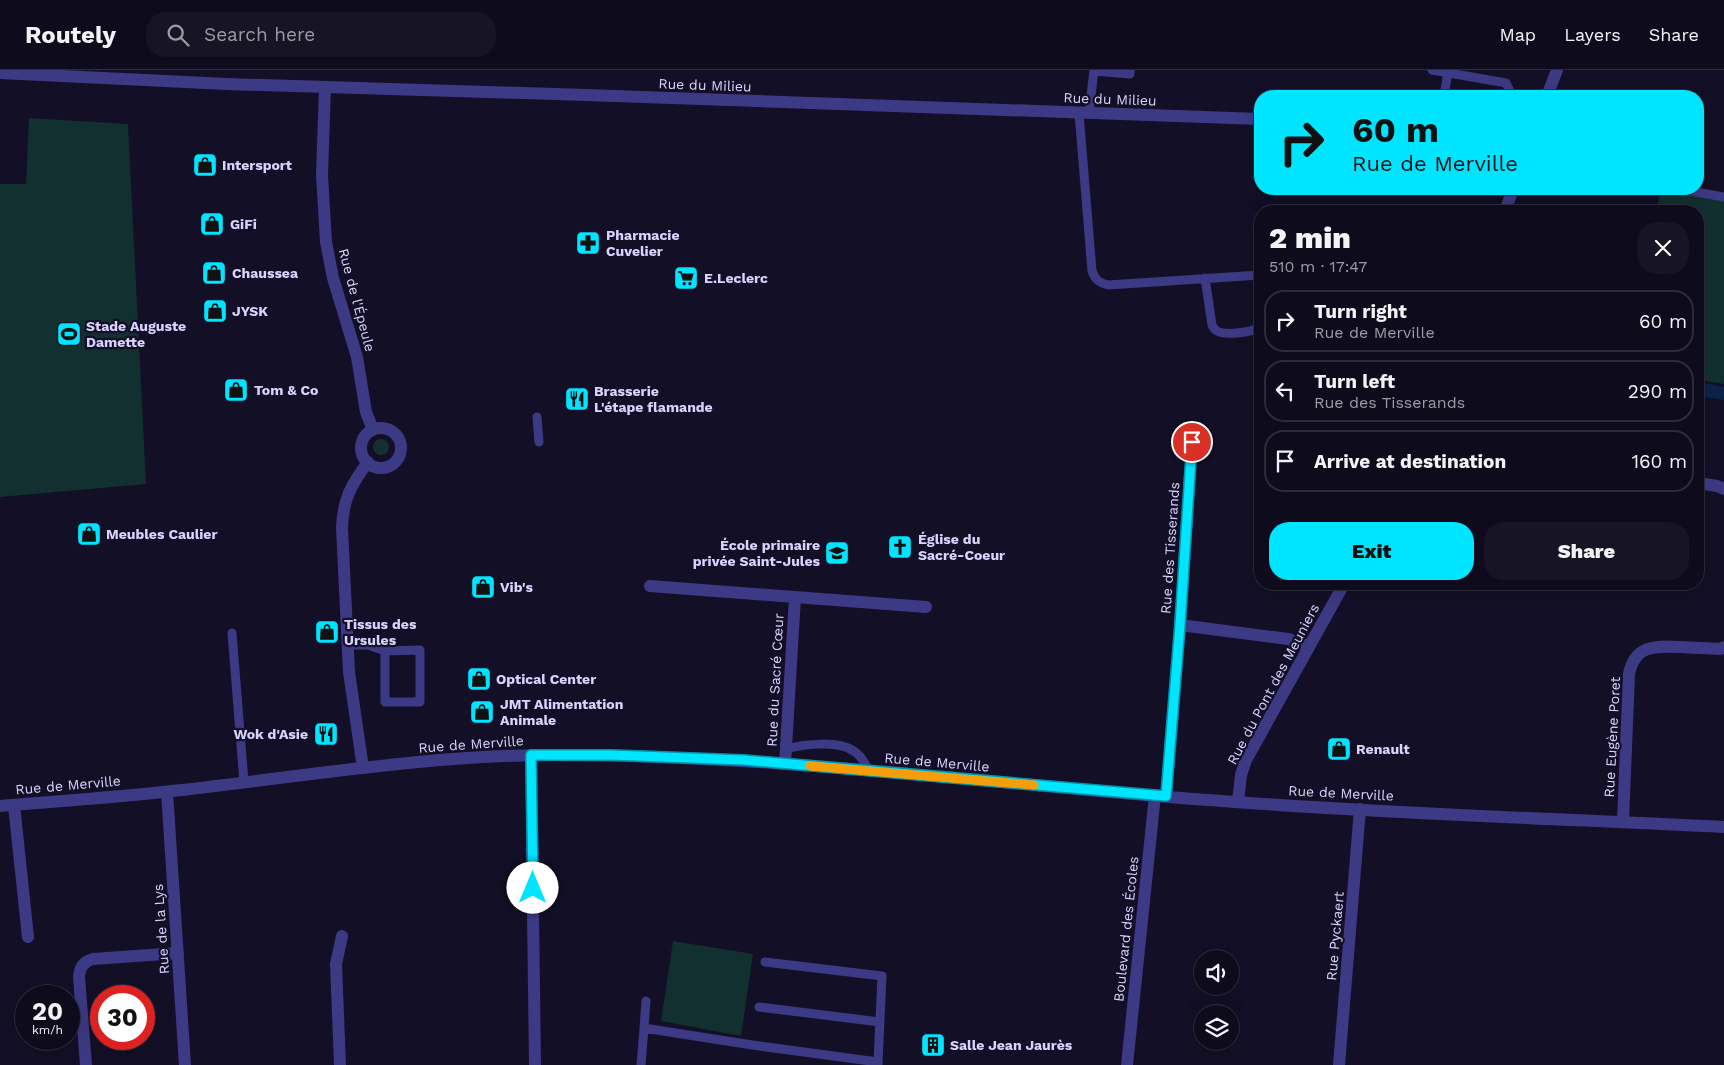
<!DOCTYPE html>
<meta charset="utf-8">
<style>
:root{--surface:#0e0b1c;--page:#171425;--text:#f1f3f6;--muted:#9b9ba3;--line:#2e2b3b;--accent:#00e5ff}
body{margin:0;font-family:"Work Sans",sans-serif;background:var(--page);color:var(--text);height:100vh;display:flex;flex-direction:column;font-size:19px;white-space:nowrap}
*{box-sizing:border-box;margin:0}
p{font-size:16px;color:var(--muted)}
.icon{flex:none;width:28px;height:28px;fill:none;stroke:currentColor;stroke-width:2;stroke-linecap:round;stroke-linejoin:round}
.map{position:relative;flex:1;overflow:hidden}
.drawer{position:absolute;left:1254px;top:135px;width:450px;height:385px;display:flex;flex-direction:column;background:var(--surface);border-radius:20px;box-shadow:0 5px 20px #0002,0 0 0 1px var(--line)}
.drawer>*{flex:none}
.guide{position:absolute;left:1254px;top:20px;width:450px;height:105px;border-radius:20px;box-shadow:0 5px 20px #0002,0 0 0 1px var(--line);background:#00e5ff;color:#111;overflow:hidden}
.tools{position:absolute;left:1194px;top:880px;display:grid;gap:10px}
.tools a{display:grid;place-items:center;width:45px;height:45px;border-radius:50%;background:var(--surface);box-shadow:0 5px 20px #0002,0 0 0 1px var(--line);font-size:25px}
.speed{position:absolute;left:15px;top:915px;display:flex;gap:10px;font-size:25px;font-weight:700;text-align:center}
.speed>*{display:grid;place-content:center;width:65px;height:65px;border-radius:50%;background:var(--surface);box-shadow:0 5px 20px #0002,0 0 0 1px var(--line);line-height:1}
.speed small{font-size:12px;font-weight:400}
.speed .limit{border:8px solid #d22;background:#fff;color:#111}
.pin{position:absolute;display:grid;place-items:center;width:42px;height:42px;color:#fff;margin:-21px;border:2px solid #fff;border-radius:50%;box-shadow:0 1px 5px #0007}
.me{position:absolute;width:55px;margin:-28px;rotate:0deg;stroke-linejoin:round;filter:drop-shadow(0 0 4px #0008)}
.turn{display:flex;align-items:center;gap:18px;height:105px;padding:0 15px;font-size:22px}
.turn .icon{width:65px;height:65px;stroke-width:2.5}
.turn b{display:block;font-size:35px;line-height:42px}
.round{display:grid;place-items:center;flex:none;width:52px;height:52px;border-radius:20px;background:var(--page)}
.head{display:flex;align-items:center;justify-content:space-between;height:85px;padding:0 15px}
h1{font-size:30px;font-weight:800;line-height:38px}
.primary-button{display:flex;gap:10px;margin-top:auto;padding:10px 15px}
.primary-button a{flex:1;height:58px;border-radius:20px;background:var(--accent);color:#111;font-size:20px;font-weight:800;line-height:58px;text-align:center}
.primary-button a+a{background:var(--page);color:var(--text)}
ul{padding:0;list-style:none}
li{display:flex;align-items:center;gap:15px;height:62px;margin:0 10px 8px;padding:0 5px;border:2px solid var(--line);border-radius:20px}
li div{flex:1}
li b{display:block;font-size:19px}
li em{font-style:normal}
header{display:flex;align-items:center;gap:30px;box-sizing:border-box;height:70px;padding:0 25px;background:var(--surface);border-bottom:1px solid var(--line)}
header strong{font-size:24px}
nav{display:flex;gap:28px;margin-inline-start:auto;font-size:18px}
.search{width:350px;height:45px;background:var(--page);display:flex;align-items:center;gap:12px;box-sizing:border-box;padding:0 18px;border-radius:20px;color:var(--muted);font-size:19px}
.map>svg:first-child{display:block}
</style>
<header>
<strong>Routely</strong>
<div class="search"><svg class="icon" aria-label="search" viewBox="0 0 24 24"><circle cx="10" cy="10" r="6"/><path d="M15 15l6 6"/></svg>Search here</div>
<nav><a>Map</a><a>Layers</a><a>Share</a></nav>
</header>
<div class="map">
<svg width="1724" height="995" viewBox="0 0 1724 995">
<rect width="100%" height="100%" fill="#130f26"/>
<!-- green -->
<path fill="#12302f" d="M29,48L128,54L146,414L0,427V114H26Z
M1661,119L1724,131V314L1698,310V141H1656Z
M373 377a8 8 0 1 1 16 0a8 8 0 1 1-16 0Z
M673,871L753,884L741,966L661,951Z"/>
<!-- water -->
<path fill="#0c2248" d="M1698,312L1724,317V330L1698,326Z"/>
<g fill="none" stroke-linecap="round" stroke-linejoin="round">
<!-- service -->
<path stroke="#3d3a85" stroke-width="9" d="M1432,0L1506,13L1512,26
M1094,1L1130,4V0
M1444,26L1448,2
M1079,43L1092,201C1095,210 1100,213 1108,215L1260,205
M1089,43L1094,0
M1680,119L1724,127
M1205,208L1212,255C1213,257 1215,260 1217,261C1225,266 1253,262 1260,257
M537,347L539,372
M232,563L244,712
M348,575H368L385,581L420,580V632H385V581
M786,679C804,674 840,670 855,682C862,686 865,694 869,701
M765,892L882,906L878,992
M759,937L880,952
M644,958L646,931
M641,995L644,958L752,975L878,992V995"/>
<!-- minor -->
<path stroke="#3d3a85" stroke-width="12" d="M0,3L227,14L586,25L1260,49
M325,17L322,105L326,172L333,208L357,287L366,342L373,360
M361 378a20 20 0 1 1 40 0a20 20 0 1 1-40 0Z
M1698,413L1717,416L1724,419
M650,516L926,537
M1180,555L1288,569L1309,576
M531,685L535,995
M785,694L795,527
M363,698L349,602L342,458C343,429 351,415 368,392
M167,722L185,995
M1166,726L1180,555L1192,372
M14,735L28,867
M1623,752L1629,604C1635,574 1657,576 1681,577C1694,578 1707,578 1720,579L1724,577
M86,995L79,907C80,897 83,892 93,889L178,883
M340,995L336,894L342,866
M1127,995L1155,725
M1339,995L1360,739"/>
<!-- tertiary -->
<path stroke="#3d3a85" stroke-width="12" d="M1547,26L1557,0
M1505,141L1513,119
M1238,732L1241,705L1246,690L1344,514
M0,736C61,731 121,727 182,720C305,706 429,685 553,685C759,685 964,710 1169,727C1353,742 1539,748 1724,757"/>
</g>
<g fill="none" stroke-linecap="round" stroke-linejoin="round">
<defs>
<path id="route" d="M533,818L531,685H611L744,690L1166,726L1180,555L1192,372"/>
</defs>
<!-- route casing -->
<use href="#route" stroke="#0095a6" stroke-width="12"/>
<!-- route -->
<use href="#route" stroke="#00e5ff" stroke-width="9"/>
<!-- slow -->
<path stroke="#f59e0b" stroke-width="9" d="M810,696L1034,715"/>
</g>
<!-- icons -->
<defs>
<symbol id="shop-square" viewBox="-11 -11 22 22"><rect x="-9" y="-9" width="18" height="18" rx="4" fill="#00e5ff" stroke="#130f26"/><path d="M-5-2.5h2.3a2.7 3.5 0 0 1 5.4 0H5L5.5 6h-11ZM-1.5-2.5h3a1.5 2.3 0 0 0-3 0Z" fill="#111"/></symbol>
<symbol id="pharmacy-square" viewBox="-11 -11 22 22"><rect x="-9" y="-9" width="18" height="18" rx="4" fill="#00e5ff" stroke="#130f26"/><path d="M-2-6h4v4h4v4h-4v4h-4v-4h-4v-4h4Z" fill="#111"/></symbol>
<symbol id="supermarket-square" viewBox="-11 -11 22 22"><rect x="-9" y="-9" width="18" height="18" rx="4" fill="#00e5ff" stroke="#130f26"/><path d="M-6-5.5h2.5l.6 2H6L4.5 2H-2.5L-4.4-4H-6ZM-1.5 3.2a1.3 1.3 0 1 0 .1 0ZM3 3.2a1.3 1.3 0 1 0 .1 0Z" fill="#111"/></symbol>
<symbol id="stadium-square" viewBox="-11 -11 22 22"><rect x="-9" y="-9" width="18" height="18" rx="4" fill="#00e5ff" stroke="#130f26"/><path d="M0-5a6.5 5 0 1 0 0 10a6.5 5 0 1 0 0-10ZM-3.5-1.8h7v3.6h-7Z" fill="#111"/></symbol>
<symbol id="restaurant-square" viewBox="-11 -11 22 22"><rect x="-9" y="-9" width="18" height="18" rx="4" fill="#00e5ff" stroke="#130f26"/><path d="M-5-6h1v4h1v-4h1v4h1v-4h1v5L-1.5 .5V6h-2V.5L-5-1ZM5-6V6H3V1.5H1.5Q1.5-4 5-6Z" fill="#111"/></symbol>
<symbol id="church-square" viewBox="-11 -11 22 22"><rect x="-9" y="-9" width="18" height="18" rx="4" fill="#00e5ff" stroke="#130f26"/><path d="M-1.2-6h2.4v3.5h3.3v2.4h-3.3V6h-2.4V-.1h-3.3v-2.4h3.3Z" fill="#111"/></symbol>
<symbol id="school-square" viewBox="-11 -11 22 22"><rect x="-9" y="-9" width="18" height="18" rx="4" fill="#00e5ff" stroke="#130f26"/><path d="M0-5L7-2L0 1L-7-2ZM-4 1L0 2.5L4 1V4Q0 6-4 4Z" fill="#111"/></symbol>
<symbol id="building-square" viewBox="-11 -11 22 22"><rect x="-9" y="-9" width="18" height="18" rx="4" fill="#00e5ff" stroke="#130f26"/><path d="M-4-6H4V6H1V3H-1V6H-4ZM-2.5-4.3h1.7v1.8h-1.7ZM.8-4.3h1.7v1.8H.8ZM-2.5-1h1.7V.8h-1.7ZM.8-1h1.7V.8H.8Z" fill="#111"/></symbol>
</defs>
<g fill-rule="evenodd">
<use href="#shop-square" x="191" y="81" width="28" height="28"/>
<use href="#shop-square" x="198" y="140" width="28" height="28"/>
<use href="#pharmacy-square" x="574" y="159" width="28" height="28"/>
<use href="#shop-square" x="200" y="189" width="28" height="28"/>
<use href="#supermarket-square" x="672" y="194" width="28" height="28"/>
<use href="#shop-square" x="201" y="227" width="28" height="28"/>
<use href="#stadium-square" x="55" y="250" width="28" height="28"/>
<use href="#shop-square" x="222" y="306" width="28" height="28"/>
<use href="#restaurant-square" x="563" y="315" width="28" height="28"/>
<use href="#shop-square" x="75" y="450" width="28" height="28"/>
<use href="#church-square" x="886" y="463" width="28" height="28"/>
<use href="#school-square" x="823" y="469" width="28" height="28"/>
<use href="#shop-square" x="469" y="503" width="28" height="28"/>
<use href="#shop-square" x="313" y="548" width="28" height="28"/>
<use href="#shop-square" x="465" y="595" width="28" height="28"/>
<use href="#shop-square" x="468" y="628" width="28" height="28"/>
<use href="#restaurant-square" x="312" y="650" width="28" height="28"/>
<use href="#shop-square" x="1325" y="665" width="28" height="28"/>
<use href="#building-square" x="919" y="961" width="28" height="28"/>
</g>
<g text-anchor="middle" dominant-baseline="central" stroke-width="4.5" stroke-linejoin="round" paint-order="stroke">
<!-- street labels -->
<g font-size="14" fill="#d9d4ff" stroke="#130f26">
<text transform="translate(705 15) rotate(2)">Rue du Milieu</text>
<text transform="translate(1110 29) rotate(2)">Rue du Milieu</text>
<text transform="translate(357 230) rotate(75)">Rue de l'Épeule</text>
<text transform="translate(1170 478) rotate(-86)">Rue des Tisserands</text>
<text transform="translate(775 610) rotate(-87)">Rue du Sacré Cœur</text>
<text transform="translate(1273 614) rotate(-62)">Rue du Pont des Meuniers</text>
<text transform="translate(1612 667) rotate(-87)">Rue Eugène Poret</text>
<text transform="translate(471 674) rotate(-4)">Rue de Merville</text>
<text transform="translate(937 692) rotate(5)">Rue de Merville</text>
<text transform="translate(68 715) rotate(-5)">Rue de Merville</text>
<text transform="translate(1341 723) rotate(3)">Rue de Merville</text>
<text transform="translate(161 859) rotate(-94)">Rue de la Lys</text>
<text transform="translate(1126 859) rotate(-84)">Boulevard des Écoles</text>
<text transform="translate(1335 866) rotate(-85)">Rue Pyckaert</text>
</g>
<!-- poi labels -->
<g font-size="14" font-weight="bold" fill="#d9d4ff" stroke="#130f26" text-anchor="start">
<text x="222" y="95">Intersport</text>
<text x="230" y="154">GiFi</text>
<text x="606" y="165">Pharmacie<tspan x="606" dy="16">Cuvelier</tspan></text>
<text x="232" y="203">Chaussea</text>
<text x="704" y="208">E.Leclerc</text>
<text x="232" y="241">JYSK</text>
<text x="86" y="256">Stade Auguste<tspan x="86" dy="16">Damette</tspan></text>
<text x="254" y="320">Tom &amp; Co</text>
<text x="594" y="321">Brasserie<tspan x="594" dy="16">L'étape flamande</tspan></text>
<text x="106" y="464">Meubles Caulier</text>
<text x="918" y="469">Église du<tspan x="918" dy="16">Sacré-Coeur</tspan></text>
<text x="820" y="475" text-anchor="end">École primaire<tspan x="820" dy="16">privée Saint-Jules</tspan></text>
<text x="500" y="517">Vib's</text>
<text x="344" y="554">Tissus des<tspan x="344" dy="16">Ursules</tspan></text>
<text x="496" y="609">Optical Center</text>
<text x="500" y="634">JMT Alimentation<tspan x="500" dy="16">Animale</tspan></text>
<text x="308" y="664" text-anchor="end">Wok d'Asie</text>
<text x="1356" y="679">Renault</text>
<text x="950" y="975">Salle Jean Jaurès</text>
</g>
</g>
</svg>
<div class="tools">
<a><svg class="icon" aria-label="sound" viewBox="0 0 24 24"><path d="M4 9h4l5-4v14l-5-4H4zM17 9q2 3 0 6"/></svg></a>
<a><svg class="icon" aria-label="layers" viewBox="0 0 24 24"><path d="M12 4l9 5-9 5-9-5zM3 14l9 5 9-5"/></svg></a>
</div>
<div class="speed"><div>20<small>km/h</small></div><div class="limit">30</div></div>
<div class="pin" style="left:1192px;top:372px;background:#d93025"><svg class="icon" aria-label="arrive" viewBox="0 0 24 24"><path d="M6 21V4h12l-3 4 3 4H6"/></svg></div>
<svg class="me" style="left:533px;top:818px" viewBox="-20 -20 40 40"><circle r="19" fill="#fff"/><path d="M0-13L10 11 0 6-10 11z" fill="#00e5ff"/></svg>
<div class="guide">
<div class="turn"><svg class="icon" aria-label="right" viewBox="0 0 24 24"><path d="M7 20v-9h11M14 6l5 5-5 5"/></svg><div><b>60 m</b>Rue de Merville</div></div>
</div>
<section class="drawer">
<div class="head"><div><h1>2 min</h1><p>510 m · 17:47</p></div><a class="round"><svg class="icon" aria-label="close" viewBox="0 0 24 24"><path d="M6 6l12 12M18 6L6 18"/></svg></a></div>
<ul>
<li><svg class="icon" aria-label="right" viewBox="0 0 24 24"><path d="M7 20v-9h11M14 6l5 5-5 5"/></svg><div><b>Turn right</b><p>Rue de Merville</p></div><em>60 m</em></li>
<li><svg class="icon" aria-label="left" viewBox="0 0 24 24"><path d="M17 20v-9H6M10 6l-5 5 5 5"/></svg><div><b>Turn left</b><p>Rue des Tisserands</p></div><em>290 m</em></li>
<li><svg class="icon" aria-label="arrive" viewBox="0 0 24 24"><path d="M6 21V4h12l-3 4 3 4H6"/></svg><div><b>Arrive at destination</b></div><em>160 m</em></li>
</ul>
<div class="primary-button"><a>Exit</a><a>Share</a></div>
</section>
</div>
